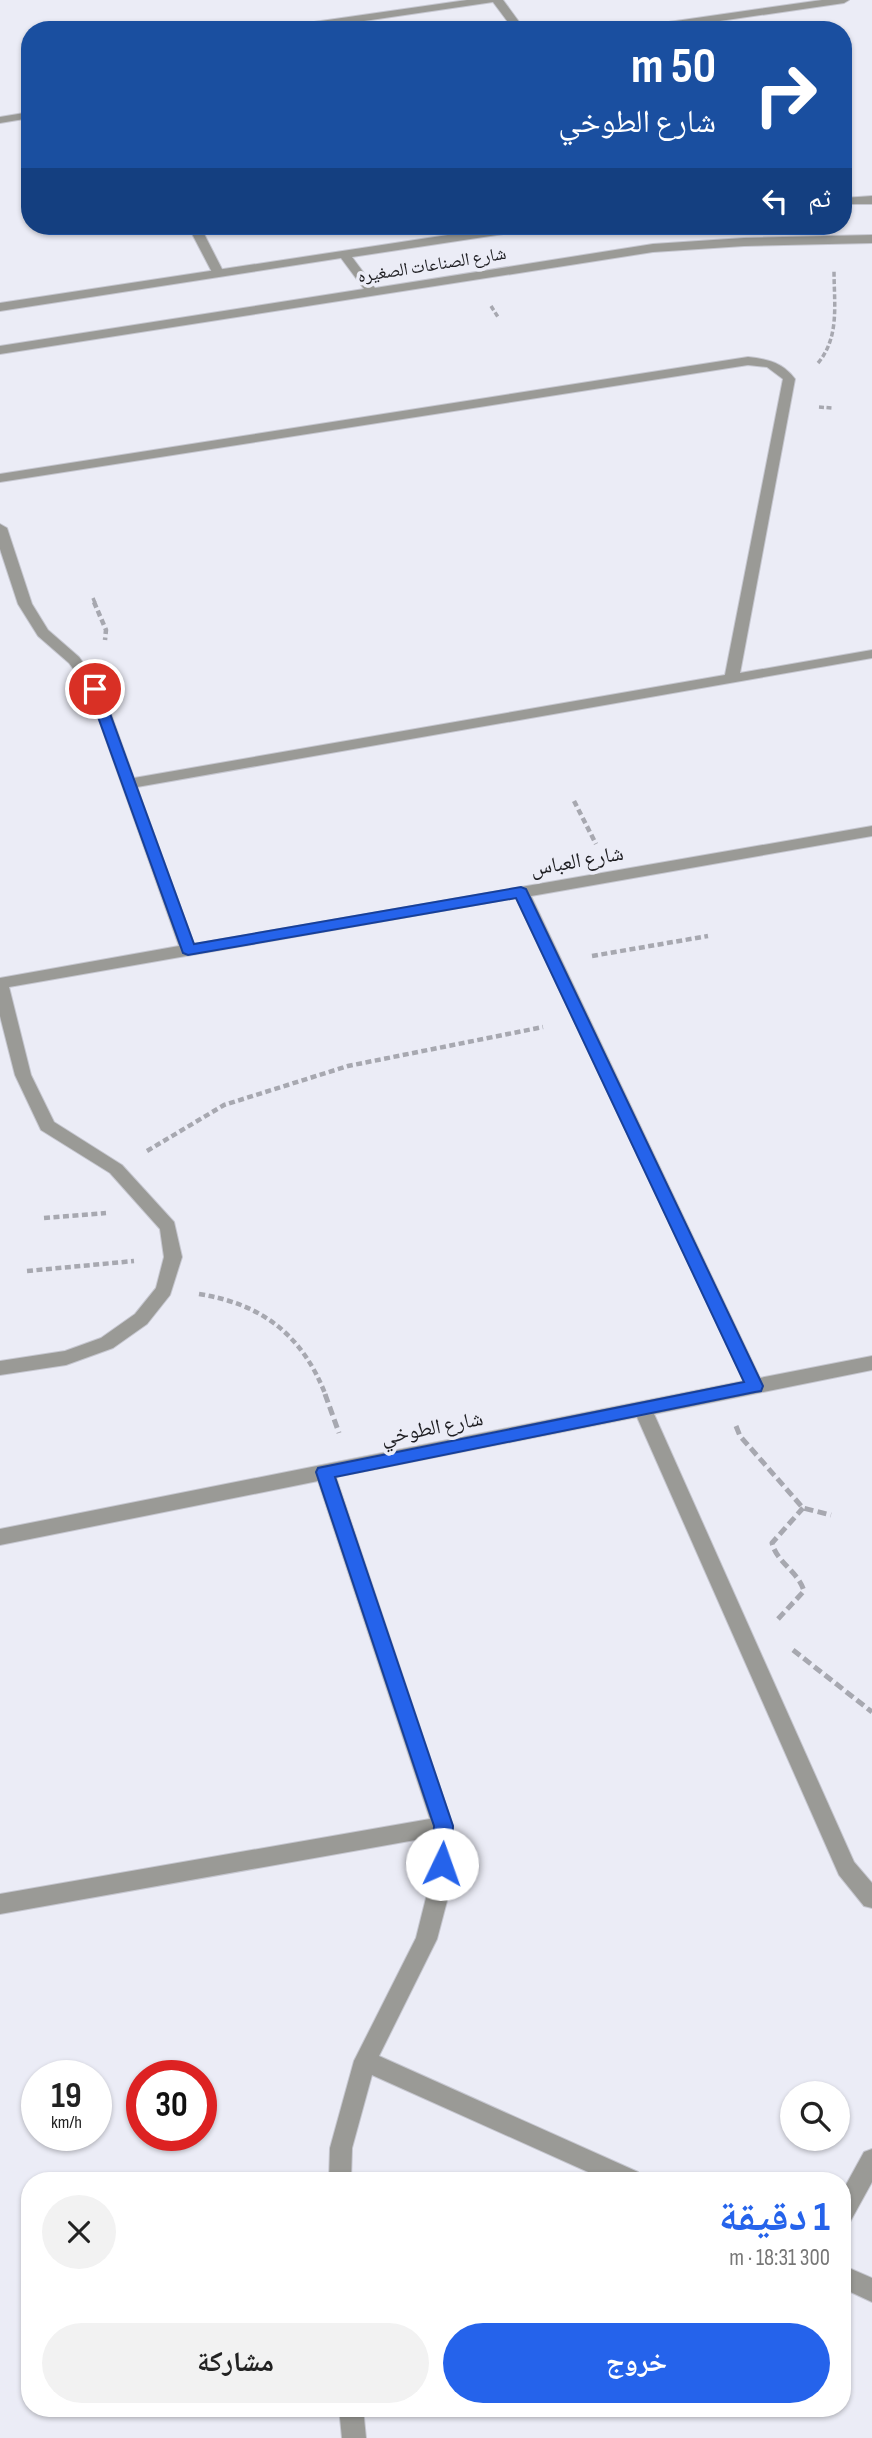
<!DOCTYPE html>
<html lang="ar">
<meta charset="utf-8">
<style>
:root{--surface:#fff;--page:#f2f2f2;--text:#222;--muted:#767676;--accent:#2563eb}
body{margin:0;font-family:"Sofia Sans Condensed","Noto Naskh Arabic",sans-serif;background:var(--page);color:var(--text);direction:rtl;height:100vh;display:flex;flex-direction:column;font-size:26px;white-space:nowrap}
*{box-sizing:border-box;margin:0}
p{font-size:23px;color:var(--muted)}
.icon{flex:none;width:38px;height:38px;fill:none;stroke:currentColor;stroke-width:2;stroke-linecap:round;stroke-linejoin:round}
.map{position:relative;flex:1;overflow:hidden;direction:ltr}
.panel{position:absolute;left:21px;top:2172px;width:830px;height:245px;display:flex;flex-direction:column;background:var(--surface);border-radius:28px;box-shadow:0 2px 5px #0004;direction:rtl}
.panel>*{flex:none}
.top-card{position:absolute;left:21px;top:21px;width:831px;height:214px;border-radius:28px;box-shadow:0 2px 5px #0004;direction:rtl;background:#1a4fa0;color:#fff;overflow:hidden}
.tools{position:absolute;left:780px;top:2081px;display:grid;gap:14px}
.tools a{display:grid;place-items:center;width:70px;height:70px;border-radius:50%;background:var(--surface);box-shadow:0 2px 5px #0004;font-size:35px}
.speed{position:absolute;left:21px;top:2060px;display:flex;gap:14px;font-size:35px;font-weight:700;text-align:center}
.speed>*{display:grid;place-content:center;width:91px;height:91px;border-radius:50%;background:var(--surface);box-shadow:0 2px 5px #0004;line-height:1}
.speed small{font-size:18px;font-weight:400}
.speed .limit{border:10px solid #d22;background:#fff;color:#111}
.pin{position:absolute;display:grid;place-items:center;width:60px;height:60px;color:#fff;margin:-30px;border:4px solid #fff;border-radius:50%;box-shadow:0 2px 7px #0007}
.me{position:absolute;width:77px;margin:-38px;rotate:3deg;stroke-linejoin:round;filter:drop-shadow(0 0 5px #0008)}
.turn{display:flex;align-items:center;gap:24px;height:147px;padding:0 21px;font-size:32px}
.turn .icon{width:91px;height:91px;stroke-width:2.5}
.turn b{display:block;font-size:49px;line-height:60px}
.then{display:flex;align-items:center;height:66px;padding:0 21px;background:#0003;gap:14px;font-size:26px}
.round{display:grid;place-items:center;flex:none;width:74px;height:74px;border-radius:37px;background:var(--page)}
.headline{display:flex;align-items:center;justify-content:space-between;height:119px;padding:0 21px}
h1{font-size:42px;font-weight:700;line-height:52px;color:var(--accent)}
.primary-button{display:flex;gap:14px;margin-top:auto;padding:14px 21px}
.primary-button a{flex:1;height:80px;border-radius:42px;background:var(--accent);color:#fff;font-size:28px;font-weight:700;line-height:80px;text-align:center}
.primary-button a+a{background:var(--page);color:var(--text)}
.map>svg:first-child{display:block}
</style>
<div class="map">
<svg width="872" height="2438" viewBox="0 0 872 2438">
<rect width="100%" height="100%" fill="#ebecf6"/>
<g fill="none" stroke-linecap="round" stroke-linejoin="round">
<defs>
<path id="service" d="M467,0H503L525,30H514L493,2L303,30H274L279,27Z
M822,0H849L844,3L658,30H629L634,27Z
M30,112V118L0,123V117Z
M188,226H200L224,273L222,276H214Z"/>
<path id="minor" d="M748,357C768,359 783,363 795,379L740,673L872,650V658L137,787L194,944L872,826V836L531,896L760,1378L872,1356V1370L654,1414L854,1862L872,1883V1908L864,1906L839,1875L637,1417L336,1477L453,1826L452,1882L437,1939L379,2056L638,2172L641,2180H606L372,2075L352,2148L351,2180H329L330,2148L354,2061L416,1938L430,1882L432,1837L0,1914V1894L430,1819L318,1481L0,1545V1529L744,1381L516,898L9,987L31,1075L54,1122L122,1165L174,1222L182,1257L170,1295L147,1324L113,1348L66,1365L0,1375V1361L65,1351L101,1338L135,1314L156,1288L164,1257L160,1229L110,1173L41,1130L15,1075L0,1016V978L179,946L88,689L69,663L38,636L18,604L0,549V524L7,528L32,604L48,630L79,657L102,689L134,778L725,675L783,379L767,367L748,365L0,482V474Z
M872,2149V2182L850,2222L842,2225V2192L864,2152Z
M842,2265L872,2278V2302L842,2288Z
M339,2408H363L366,2438H342Z"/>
<path id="tertiary" d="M872,196V204H844V198Z
M507,226H535L529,230L352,257L375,288L653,244L744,238L872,235V243L744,246L653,252L0,354V346L364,289L341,258L0,311V303Z"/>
</defs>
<!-- service casing -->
<use href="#service" stroke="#c6c7d0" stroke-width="2"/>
<!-- minor casing -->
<use href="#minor" stroke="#c6c7d0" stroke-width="2"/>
<!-- tertiary casing -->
<use href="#tertiary" stroke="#c6c7d0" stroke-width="2"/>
<!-- path-far2 -->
<path stroke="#a7a8b0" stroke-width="3.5" stroke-dasharray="5 2.5" stroke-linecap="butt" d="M491,306L498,317
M818,363C840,337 834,303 834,271
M819,407L832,408
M93,598L95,603"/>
<!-- path-far1 -->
<path stroke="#a7a8b0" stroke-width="4.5" stroke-dasharray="6 3.5" stroke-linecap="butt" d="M94,602L106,630L105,640
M574,801L596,844
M592,956L708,936
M147,1151L224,1105L348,1066L543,1027
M44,1218L106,1213
M27,1271L134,1261
M199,1294C263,1304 303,1336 326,1396"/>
<!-- path -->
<path stroke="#a7a8b0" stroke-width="5" stroke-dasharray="9 4.5" stroke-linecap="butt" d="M325,1394L339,1433
M736,1426L740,1436L803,1508L831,1515
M778,1619L804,1591C798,1571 777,1563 772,1543L803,1508
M793,1650L872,1712"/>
<!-- service -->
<use href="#service" fill="#9a9a96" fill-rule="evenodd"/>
<!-- minor -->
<use href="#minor" fill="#9a9a96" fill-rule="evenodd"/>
<!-- tertiary -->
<use href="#tertiary" fill="#9a9a96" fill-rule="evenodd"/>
</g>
<!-- route -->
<path fill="#2563eb" stroke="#184099" stroke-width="2" d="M95,685L101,689L194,944L521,887L526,889L763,1386L761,1391L755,1392L335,1477L453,1826L451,1864L448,1870L442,1872L435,1870L432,1864L434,1826L316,1472L318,1468L744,1382L516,898L188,955L183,953L88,689Z"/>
<g text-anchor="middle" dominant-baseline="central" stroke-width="7" stroke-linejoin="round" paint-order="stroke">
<!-- far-street labels -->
<g font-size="18" fill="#1e1e22" stroke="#ebecf6">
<text transform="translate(432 265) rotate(-9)">شارع الصناعات الصغيره</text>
</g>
<!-- street labels -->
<g font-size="21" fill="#1e1e22" stroke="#ebecf6">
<text transform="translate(577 861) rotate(-10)">شارع العباس</text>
<text transform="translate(432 1428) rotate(-11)">شارع الطوخي</text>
</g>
</g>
</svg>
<div class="tools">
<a><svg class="icon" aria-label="search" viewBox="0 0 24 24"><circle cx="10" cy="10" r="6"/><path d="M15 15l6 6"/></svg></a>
</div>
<div class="speed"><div>19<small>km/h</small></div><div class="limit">30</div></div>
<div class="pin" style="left:95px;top:689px;background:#d93025"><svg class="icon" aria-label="arrive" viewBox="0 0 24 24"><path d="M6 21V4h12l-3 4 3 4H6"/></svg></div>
<svg class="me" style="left:442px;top:1864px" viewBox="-20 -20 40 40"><circle r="19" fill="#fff"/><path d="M0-13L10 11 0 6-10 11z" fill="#2563eb"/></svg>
<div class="top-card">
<div class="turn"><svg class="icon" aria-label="right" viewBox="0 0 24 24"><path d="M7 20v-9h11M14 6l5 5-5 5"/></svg><div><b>50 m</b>شارع الطوخي</div></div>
<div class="then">ثم<svg class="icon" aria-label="left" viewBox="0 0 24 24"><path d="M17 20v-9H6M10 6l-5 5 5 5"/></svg></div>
</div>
<section class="panel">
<div class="headline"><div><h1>1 دقيقة</h1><p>300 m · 18:31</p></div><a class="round"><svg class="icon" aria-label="close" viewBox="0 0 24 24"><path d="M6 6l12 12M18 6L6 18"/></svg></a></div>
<div class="primary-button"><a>خروج</a><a>مشاركة</a></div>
</section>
</div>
